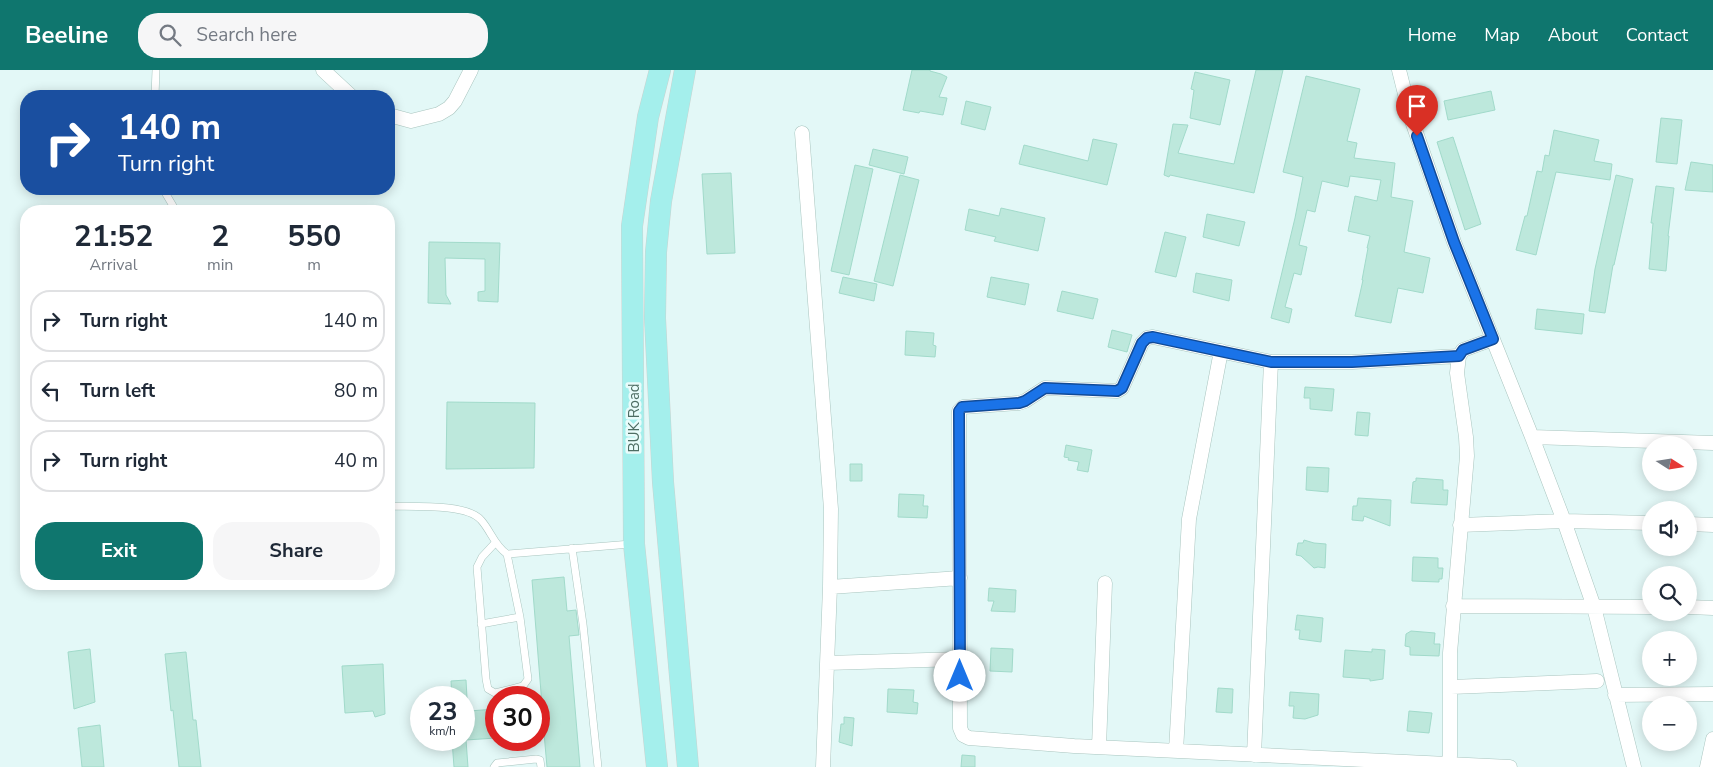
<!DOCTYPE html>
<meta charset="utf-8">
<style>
:root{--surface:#fff;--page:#f6f6f7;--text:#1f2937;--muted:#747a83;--line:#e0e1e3;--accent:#0f766e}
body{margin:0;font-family:"Nunito Sans",sans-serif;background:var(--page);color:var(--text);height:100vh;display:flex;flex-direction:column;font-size:19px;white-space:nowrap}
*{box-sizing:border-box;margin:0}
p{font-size:16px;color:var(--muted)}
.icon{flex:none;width:28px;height:28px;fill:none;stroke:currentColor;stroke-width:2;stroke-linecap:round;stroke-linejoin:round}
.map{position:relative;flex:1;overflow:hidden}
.details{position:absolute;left:20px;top:135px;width:375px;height:385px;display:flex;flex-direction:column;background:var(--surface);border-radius:20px;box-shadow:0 2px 12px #0003}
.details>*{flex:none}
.top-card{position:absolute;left:20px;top:20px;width:375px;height:105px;border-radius:20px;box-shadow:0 2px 12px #0003;background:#1a4fa0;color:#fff;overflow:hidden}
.needle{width:32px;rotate:102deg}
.buttons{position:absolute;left:1642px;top:366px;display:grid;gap:10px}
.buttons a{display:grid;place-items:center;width:55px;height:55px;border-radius:50%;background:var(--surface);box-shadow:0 2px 12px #0003;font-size:25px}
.speed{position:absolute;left:410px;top:616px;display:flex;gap:10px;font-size:25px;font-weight:700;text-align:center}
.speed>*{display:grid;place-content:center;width:65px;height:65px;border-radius:50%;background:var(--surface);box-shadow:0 2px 12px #0003;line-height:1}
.speed small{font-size:12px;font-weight:400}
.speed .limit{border:8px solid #d22;background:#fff;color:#111}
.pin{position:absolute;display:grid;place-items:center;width:42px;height:42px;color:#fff;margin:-51px -21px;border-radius:50% 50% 50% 0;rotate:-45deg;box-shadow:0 0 5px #0007}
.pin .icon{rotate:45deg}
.me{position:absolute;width:55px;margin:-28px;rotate:0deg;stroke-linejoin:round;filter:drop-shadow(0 0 4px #0008)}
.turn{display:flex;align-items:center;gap:18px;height:105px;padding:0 15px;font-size:22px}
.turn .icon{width:65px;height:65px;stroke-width:2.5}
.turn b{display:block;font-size:35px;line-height:42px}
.eta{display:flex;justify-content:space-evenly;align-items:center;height:85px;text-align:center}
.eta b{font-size:30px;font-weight:700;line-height:35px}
.primary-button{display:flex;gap:10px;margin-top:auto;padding:10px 15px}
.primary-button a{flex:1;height:58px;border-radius:20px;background:var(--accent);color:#fff;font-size:20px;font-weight:700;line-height:58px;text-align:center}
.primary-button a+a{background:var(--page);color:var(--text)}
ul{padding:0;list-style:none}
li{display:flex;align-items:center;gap:15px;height:62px;margin:0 10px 8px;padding:0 5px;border:2px solid var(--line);border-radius:20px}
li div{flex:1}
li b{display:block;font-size:19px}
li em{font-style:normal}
header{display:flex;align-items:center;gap:30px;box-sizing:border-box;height:70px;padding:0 25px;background:var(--accent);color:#fff}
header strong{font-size:24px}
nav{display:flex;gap:28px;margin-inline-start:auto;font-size:18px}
.search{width:350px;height:45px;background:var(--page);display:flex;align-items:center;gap:12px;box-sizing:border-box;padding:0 18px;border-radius:20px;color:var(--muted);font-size:19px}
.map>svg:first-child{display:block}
</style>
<header>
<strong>Beeline</strong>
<div class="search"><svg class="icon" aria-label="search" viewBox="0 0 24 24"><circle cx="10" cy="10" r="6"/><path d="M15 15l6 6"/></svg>Search here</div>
<nav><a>Home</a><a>Map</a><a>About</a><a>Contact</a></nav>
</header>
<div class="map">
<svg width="1713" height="697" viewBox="0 0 1713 697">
<rect width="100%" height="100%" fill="#e3f8f7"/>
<!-- building -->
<path fill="#bde8dc" stroke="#a1daca" d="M912,0H930V1L941,4L947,7L939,27L947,28L943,45L920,41L919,43L903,40Z
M1256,0H1283L1254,123L1170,105L1169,107L1164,105L1173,54L1188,55L1178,83L1234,94Z
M1195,2L1230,10L1220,55L1190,48L1194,20L1191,19Z
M1306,6L1360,19L1347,71L1357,73L1354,88L1395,93L1391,127L1413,131L1404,182L1430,188L1423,223L1398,218L1391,253L1355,246L1363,210H1362L1368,178H1367L1370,166L1348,161L1355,126L1377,131L1381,110L1350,106L1348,117L1322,111L1315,142L1307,140L1299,175L1307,177L1301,205L1294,203L1285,237L1292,239L1289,253L1271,248L1295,148L1303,107L1283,102Z
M1491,21L1495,40L1448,50L1444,31Z
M966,31L991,37L985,60L961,54Z
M1661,48L1682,50L1677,94L1656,92Z
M1554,60L1599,70L1594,91L1612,94L1610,110L1556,102L1536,185L1516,180L1525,146H1527L1537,101L1542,102L1545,85L1549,86Z
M1453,67L1481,154L1465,160L1437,72Z
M1093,69L1117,74L1107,115L1019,94L1024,75L1088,91Z
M873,79L908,87L904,104L869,95Z
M1691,92L1713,95V122L1685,120Z
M855,95L873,99L849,205L831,201Z
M731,103L735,183L707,184L702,104Z
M900,105L919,110L893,216L874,211Z
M1616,105L1633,109L1614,195H1613L1605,243L1589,241L1595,199Z
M1656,116L1674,118L1668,166H1669L1666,201L1649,199L1653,153H1651Z
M1001,138L1045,148L1038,181L994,171L996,167L965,160L969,139L999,146Z
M1207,144L1245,152L1239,176L1203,167Z
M1165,162L1186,167L1176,207L1155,202Z
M429,172L500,173L498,232L478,231V222L485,221V189L445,188L446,225L451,234L428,233Z
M1196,203L1232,210L1229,231L1193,222Z
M843,207L877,214L874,231L839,223Z
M991,207L1029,214L1025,235L987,227Z
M1062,221L1098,229L1093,249L1057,241Z
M1537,239L1584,244L1582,264L1535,259Z
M1112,260L1132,265L1127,282L1108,277Z
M906,261L934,263L933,275L936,276L935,287L905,285Z
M1305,317L1334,319L1332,341L1310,339V328H1304Z
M447,332L535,333L534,398L446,399Z
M1357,342L1370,343L1368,366L1355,365Z
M1066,375L1092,380L1088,402L1077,400L1079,392L1068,390L1069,388L1064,387Z
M850,394H862V411H850Z
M1307,397L1329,398L1328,422L1306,420Z
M1416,408L1443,410V420H1448L1447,435L1411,433L1413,412L1416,411Z
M899,424L924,425L923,436H928L927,448L898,447Z
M1358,428L1391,430L1390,456L1364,446L1363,451L1352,450L1353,436H1357Z
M1304,470L1314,473L1326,474L1325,498L1318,497L1314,498L1301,486L1296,485L1298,473H1303Z
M1413,487L1438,488V498H1443L1442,509H1439V512L1412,511Z
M564,507L567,541L576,540L579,565L569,566L580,697H547L544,663L539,664V635H542L532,510Z
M989,518L1016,520L1015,542L991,541L994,531H988Z
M1297,545L1323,548L1321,572L1299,569L1300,560H1295Z
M1411,561L1435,563L1434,574H1440L1439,586L1410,585V577L1405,576L1406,564Z
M991,578L1013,579L1012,602L990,601Z
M90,579L95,632L74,639L68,582Z
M1372,579L1385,580L1383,609L1370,611V609L1343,607L1345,580L1372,582Z
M186,582L193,650H196L201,697H179L173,640L171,641L165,584Z
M383,594L385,644L375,647L373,641L345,643L342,596Z
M466,610L467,628H452L451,611Z
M1218,618L1233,619L1232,643L1216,642Z
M888,619L914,620L913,632L918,633L917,644L887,642Z
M1290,622L1319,624L1318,645L1305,649L1293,648L1294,636H1289Z
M496,639V668L466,670L468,697H454L452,670H464V658L471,657L469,641Z
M1409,641L1432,643L1429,663L1407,661Z
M844,647L854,648L852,676L839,672L841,654H844Z
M100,655L104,697H82L78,658Z
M962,685L975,686V697H961Z"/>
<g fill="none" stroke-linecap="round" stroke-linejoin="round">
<defs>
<path id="service" d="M155,26L156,0
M163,119L176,141
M389,436C410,437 467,433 481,450C491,461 494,475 507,484L631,474
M495,473L482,487L477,497L486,609L488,619L495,623L523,616L528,609L520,547L507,484
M572,478L583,554L598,697
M481,554L520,547
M494,697L497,693L536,689L540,690L541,697"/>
<path id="minor" d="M323,0L351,26
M1399,0L1411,48L1454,172L1532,367L1564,451L1594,537L1634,697
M389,45L411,51L439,44L449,38L455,31L471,0
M802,63L831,439L830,517L823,697
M1459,286L1352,292H1271L1153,267L1147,268L1142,273L1122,318L1117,321L1045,318L1025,331L1019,333L963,337L959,341L960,658L963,665L969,668L1074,676L1510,697
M1532,367L1713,373
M1689,454L1713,455
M1460,455L1564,451L1651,453
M830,517L960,508
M1453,536L1651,537
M1689,537L1713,538
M827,593L960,589
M1451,617L1597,611
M1615,625L1713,624
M1099,677L1105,513
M1176,681L1189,449L1221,281
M1254,685L1271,292
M1448,694L1450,686V583L1467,386L1466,367L1457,303L1459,286L1463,280L1493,269
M1707,697L1713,669"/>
<path id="primary" d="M685,0L661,131L656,182L655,248L663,412L688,697
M657,697L634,474L632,156L648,47L660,0"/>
</defs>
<!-- service casing -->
<use href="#service" stroke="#a9c5bf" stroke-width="8"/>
<!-- minor casing -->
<use href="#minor" stroke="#a9c5bf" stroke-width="15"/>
<!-- primary casing -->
<use href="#primary" stroke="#cad3d0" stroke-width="22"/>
<!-- service -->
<use href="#service" stroke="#fff" stroke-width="7"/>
<!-- minor -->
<use href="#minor" stroke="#fff" stroke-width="14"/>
<!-- primary -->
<use href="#primary" stroke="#a4efec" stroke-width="21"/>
</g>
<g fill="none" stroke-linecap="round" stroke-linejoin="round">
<defs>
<path id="route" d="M960,606L959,341L962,337L1019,333L1025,331L1045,318L1117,321L1122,318L1142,273L1147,268L1153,267L1271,292H1352L1459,286L1463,280L1493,269L1454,172L1417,66"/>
</defs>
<!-- route casing -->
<use href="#route" stroke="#114b97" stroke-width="12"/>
<!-- route -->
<use href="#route" stroke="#1a73e8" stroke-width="9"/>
</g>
<g text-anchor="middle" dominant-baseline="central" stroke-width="5" stroke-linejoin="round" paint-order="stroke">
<!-- street labels -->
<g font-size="15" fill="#4d6d63" stroke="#e9fcfb">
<text transform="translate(634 348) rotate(-90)">BUK Road</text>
</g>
</g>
</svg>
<div class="buttons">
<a><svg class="needle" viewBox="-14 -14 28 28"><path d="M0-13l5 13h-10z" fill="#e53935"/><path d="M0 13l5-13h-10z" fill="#747a83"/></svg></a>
<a><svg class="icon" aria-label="sound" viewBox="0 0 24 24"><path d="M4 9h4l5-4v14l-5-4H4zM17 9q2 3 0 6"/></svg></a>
<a><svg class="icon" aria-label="search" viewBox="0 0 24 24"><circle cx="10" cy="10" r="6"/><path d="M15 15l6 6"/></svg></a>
<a>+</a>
<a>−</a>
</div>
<div class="speed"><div>23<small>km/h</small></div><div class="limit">30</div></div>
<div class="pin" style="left:1417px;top:66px;background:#d93025"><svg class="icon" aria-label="arrive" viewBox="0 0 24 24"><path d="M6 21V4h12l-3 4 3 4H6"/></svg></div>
<svg class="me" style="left:960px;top:606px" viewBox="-20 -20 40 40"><circle r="19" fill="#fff"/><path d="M0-13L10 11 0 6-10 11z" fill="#1a73e8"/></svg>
<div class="top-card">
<div class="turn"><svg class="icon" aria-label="right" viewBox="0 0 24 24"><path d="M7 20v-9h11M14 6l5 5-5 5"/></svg><div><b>140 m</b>Turn right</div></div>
</div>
<section class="details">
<div class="eta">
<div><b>21:52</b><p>Arrival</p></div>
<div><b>2</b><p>min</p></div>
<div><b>550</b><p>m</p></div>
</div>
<ul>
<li><svg class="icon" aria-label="right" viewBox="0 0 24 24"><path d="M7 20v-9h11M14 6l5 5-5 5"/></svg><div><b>Turn right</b></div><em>140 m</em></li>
<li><svg class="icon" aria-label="left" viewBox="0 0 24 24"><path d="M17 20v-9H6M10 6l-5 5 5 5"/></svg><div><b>Turn left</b></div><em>80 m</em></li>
<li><svg class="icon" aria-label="right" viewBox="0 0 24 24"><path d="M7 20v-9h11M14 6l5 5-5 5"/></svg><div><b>Turn right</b></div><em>40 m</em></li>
</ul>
<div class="primary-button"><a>Exit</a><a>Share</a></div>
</section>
</div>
